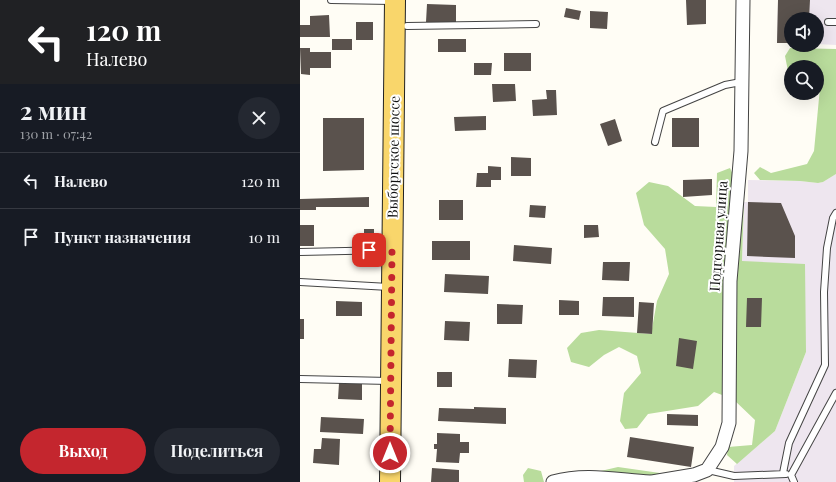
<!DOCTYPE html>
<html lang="ru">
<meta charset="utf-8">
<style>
:root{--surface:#171b24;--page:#242831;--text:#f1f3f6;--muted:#9ea1a6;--line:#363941;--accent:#c4262e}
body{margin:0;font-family:"Playfair Display",serif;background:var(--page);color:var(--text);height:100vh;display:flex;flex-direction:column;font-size:15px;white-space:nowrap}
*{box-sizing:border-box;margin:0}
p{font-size:13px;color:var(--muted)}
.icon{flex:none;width:22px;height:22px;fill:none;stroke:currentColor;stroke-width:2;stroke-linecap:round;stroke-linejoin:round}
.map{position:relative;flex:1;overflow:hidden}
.panel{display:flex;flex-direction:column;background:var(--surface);width:300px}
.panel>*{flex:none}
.hud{background:#202124;color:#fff;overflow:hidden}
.fabs{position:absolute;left:484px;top:12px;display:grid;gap:8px}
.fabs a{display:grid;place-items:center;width:40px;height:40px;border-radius:50%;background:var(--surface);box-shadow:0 4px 16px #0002;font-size:20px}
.pin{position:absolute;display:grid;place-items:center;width:34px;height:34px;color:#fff;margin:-17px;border-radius:8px;box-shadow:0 2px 6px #0006}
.me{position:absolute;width:44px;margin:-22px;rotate:0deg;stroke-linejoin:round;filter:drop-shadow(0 0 3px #0008)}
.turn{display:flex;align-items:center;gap:14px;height:84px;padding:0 20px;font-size:18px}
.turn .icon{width:52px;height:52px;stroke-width:2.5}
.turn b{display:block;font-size:28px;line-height:34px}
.round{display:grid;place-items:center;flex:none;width:42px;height:42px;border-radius:21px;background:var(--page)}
.head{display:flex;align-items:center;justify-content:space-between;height:68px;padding:0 20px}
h1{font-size:24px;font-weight:700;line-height:30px}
.action{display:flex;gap:8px;margin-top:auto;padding:8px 20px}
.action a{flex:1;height:46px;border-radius:24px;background:var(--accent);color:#fff;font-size:16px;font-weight:700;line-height:46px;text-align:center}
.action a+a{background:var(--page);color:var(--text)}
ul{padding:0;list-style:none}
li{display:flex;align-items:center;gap:12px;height:56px;padding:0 20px;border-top:1px solid var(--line)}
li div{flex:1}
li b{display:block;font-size:15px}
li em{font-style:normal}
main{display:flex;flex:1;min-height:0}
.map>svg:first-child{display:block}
</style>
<main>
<section class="panel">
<div class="hud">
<div class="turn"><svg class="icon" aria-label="left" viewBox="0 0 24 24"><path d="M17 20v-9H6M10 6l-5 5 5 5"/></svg><div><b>120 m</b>Налево</div></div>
</div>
<div class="head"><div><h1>2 мин</h1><p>130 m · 07:42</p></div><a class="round"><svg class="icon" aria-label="close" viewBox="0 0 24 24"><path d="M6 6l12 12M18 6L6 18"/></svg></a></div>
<ul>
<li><svg class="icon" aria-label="left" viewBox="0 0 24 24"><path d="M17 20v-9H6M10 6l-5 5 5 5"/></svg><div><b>Налево</b></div><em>120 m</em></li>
<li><svg class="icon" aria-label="arrive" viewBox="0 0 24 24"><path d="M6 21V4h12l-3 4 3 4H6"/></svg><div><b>Пункт назначения</b></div><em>10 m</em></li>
</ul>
<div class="action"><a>Выход</a><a>Поделиться</a></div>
</section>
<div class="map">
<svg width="536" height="482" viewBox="0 0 536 482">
<rect width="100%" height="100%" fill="#fffdf5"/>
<!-- industrial -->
<path fill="#eee6ef" d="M478,0H536V45L517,44V19H491V43H477Z
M536,174V482H434V466L475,431L506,352L442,261L444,202H448V180L500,181L518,183L523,182Z"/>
<!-- forest -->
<path fill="#b9dc9c" d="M490,48L536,49V174L523,182L518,183L500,181L460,180L454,173L460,167L471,173L507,164L514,151L521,77L517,76V67H491V76H489L485,56Z
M430,168L444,199L442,261L505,264L506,352L475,431L437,464L427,455L428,447L452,445L455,420L433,399L414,392L398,406L348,414L337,428L325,429L320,421L324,393L341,373L337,356L319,347L304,355L289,367L271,362L267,348L281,333L299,330L351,334L357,301L369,274L365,249L344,225L336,193L349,182L368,186L395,206L416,207L417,173Z
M318,467L367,474L365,482L266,479Z
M228,468L241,471L244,482H224L223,475Z"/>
<!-- building -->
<path fill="#5a524d" d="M386,0H406V24L387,25Z
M478,0H510L509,19H491V43H477Z
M127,4L156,5V23L126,22Z
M266,8L281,11L279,20L264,17Z
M290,11L308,12L307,29L290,28Z
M29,15L30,37H0V25H10V16Z
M56,22H73V40H56Z
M32,39H52V50H32Z
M138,39H166V52H138Z
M0,48H10V52H31V68H10V75L1,74Z
M204,53H231V71H204Z
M174,63H192L191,75H174Z
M192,84H215L216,101L193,102Z
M246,90H256L257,115L233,116L232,100L247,99Z
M186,116V130L155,131L154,117Z
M23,118H64V170L23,171Z
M372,118H399V147H372Z
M315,119L322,141L308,146L300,124Z
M211,157L231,158V176H211Z
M188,166L201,167V180H191V187H176L177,173H188Z
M412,179V195L383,197V180Z
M69,197V207H16V210H0V199Z
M139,200H163V220H139Z
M448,202L481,203L495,236V258L447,256Z
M230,205L246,206L245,218L229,217Z
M0,225H14V246H0Z
M284,225H298L299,237L284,238Z
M64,229H74V245H64Z
M132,241H170V260H132Z
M214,245L252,248L251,264L213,261Z
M303,262H330L329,281L302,280Z
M145,274L189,276L188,294L144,292Z
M303,297H334V317L302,316Z
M447,298H462L461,327H446Z
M259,300L279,301V315H259Z
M36,301L62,302V316H36Z
M339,302L354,303L352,334L337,333Z
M197,304L223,305L222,324H197Z
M0,319H4V339H0Z
M145,321L170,322L169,341L144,340Z
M379,338L397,341L393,369L376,366Z
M209,359L237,360L236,378L208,377Z
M137,372H152V387H137Z
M39,383L62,384V400L38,399Z
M174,407L206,408V424L138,421L139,408L174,409Z
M367,414L398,415V426L367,425Z
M21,417L64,419L63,434L20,432Z
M137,433L160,434V442H169V453H160L159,463L136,462L137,449H134V444H137Z
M330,437L394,447L391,467L327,457Z
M22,438L40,439L39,465L13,463L14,449H21Z
M132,468L159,470V482H131Z"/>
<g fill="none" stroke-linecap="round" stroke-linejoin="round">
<defs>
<path id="service" d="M31,0L92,1
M528,22H536
M107,26L236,24
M355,142L363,111L425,85L441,82
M0,252L91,250
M0,282L89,287
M0,379L89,381
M408,470L434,476L486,474
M483,473L489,443L525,365L524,292L527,248L533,218L536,213
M494,482L491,475L536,393"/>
<path id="minor" d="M253,482C285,473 317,480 350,482
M352,482L394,475L407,470L422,447L429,423L430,281L441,151L443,0"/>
<path id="primary" d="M90,482L95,0"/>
</defs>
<!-- service casing -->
<use href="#service" stroke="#444" stroke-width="8"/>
<!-- minor casing -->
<use href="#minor" stroke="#444" stroke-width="15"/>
<!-- primary casing -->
<use href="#primary" stroke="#222" stroke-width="22"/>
<!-- service -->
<use href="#service" stroke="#fff" stroke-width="6"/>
<!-- minor -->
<use href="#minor" stroke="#fff" stroke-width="13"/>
<!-- primary -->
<use href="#primary" stroke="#f9d66b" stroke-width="20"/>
</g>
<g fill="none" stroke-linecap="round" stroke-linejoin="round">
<!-- route -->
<path stroke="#c4262e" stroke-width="7" stroke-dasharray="0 12.6" d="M69,250H92L90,453"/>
</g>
<g text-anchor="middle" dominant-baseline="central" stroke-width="4" stroke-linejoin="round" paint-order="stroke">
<!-- street labels -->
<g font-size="14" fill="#111" stroke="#fff">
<text transform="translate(93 157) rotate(-89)">Выборгское шоссе</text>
<text transform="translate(418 236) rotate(-86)">Подгорная улица</text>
</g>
</g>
</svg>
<div class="fabs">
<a><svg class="icon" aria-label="sound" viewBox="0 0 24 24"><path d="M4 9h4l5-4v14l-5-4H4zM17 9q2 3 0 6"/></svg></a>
<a><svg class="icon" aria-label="search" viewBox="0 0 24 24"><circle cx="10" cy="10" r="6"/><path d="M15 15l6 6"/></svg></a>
</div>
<div class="pin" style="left:69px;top:250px;background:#d93025"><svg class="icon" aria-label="arrive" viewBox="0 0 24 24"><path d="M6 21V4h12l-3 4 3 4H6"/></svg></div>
<svg class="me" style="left:90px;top:453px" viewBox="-20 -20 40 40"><circle r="17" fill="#c4262e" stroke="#fff" stroke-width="3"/><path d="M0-11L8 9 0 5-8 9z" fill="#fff"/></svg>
</div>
</main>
